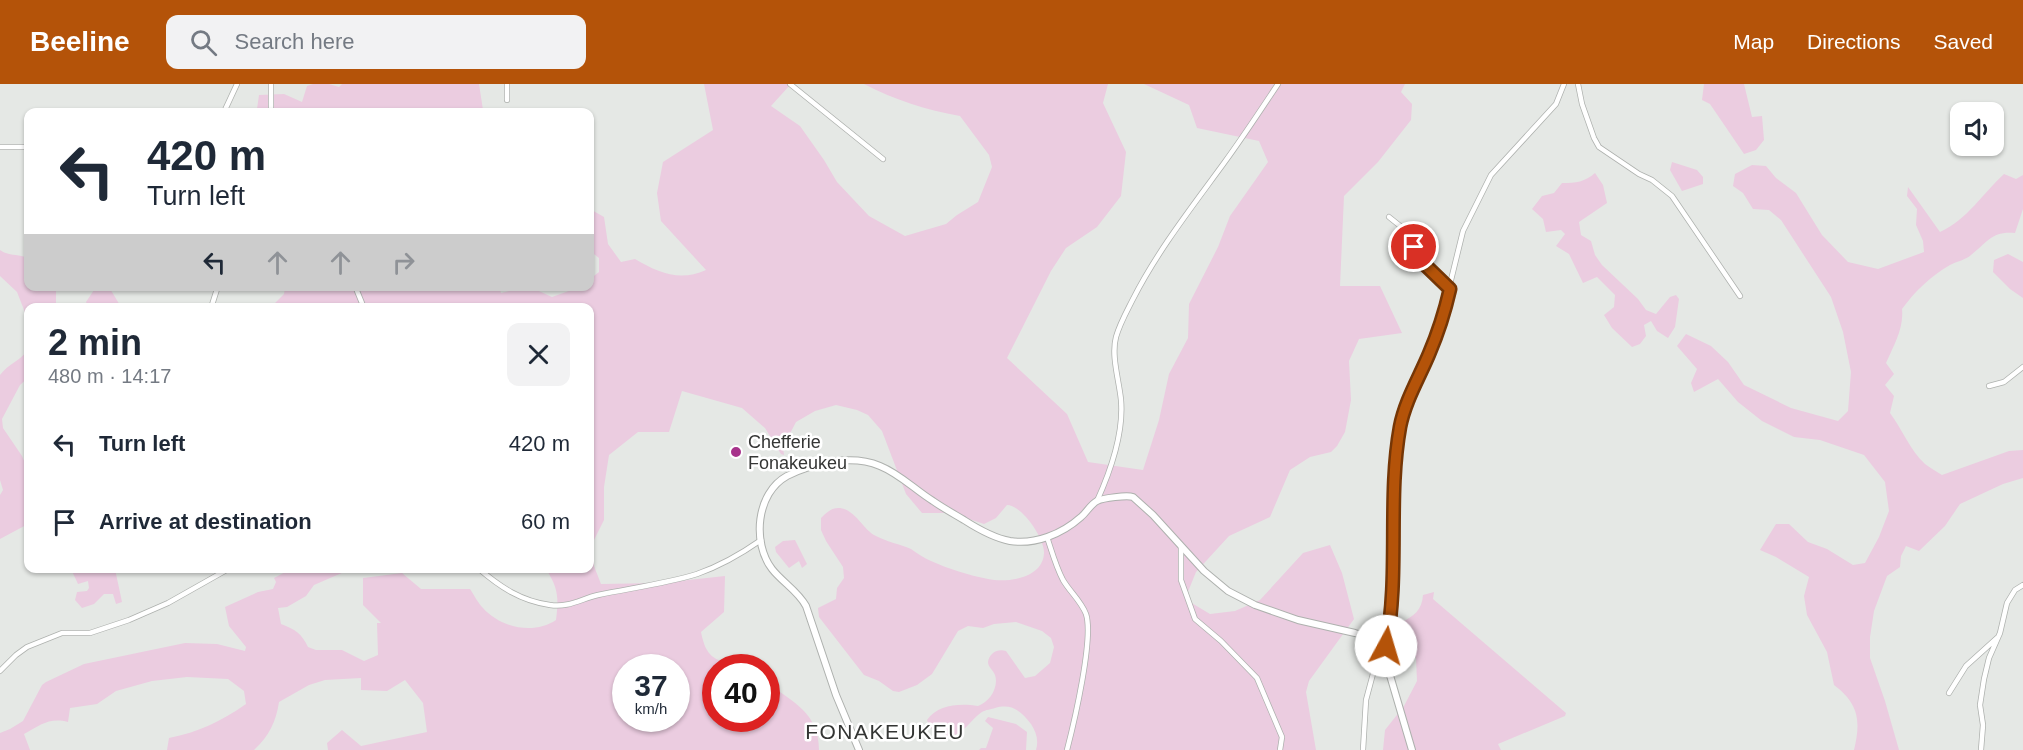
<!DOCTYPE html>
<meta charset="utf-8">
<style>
:root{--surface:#fff;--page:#f2f2f3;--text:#1f2937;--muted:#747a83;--accent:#b45309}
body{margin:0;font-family:Arial,sans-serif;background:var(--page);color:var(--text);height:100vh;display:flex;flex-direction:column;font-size:22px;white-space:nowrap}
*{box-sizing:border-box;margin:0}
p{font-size:20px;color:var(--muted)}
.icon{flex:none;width:33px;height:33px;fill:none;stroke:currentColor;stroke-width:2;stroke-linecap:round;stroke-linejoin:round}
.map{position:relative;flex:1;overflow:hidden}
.sheet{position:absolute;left:24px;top:219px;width:570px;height:270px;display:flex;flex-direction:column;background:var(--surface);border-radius:12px;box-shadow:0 2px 4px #0004}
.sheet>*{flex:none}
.top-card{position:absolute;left:24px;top:24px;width:570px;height:183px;border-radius:12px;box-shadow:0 2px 4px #0004;background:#fff;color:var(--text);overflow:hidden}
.tools{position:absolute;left:1950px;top:18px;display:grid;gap:12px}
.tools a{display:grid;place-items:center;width:54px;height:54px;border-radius:12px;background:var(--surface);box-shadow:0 2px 4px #0004;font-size:30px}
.speed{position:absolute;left:612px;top:570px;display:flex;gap:12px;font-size:30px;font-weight:700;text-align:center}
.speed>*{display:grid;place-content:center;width:78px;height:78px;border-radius:50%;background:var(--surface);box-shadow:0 2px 4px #0004;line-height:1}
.speed small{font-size:15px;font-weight:400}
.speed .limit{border:9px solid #d22;background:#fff;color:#111}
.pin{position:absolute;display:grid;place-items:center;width:51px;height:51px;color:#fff;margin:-26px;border:3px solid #fff;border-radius:50%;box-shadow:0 2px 6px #0007}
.me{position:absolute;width:66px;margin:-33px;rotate:6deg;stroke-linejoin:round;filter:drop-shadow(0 0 4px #0008)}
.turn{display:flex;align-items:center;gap:21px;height:126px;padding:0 24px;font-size:27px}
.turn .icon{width:78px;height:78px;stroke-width:2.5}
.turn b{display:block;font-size:42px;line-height:51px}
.lanes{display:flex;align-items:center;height:57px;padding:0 24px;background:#0003;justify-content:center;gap:30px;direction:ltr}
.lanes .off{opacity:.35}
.round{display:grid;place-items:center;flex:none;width:63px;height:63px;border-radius:12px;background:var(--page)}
.head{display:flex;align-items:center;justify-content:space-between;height:102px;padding:0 24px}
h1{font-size:36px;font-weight:700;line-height:45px}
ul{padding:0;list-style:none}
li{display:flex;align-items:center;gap:18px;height:78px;padding:0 24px}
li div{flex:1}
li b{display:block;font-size:22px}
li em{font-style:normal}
header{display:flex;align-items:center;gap:36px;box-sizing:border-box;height:84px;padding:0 30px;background:var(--accent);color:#fff}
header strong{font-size:28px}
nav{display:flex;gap:33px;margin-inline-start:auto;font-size:21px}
.search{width:420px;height:54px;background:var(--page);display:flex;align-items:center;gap:15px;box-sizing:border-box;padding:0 21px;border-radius:12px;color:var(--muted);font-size:22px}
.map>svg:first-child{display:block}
</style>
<header>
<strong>Beeline</strong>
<div class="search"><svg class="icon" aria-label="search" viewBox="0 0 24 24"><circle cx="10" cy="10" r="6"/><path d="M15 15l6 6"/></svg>Search here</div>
<nav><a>Map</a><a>Directions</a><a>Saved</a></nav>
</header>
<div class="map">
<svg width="2023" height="666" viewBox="0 0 2023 666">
<rect width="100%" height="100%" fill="#e5e8e5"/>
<!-- green -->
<path fill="#ebcce0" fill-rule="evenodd" d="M313,0H329L339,3L342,0H479L483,26L482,28H244L257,25L259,11L284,10L302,18L307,2Z
M704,0H795L790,1L771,22L800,42L824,76L837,98L869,132L905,152L946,140L957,131L978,118L992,83L989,71L960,32C926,26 895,16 864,0H1108L1103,19L1126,68L1121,112L1097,143L1066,164L1051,187L1007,274L1067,330L1088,378L1143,386L1159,336L1169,290L1188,254L1189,220L1218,163L1230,132L1268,78L1259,57L1197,44L1189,21L1144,0H1405L1401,8L1412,20L1411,36L1378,78L1344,112L1340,202H1380L1402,249L1359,255L1349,277L1351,316L1345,348L1337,362L1331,368L1310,373L1290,386L1270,433L1229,452L1196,488L1185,515L1210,530L1235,527L1260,516L1303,469L1330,461L1342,489L1354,535L1309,597L1306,608L1316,666H1036C1039,656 1036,648 1031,640C1021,627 1012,619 995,624C992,625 985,626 982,628C968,637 960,659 939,650C933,648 929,642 927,636C938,620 961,619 978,622C990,618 999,603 995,591C993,586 988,583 988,578C989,569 998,564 1006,567L1025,594L1035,592L1050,579L1054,563L1051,554L1042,547L1016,538L994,540L983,544L968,542L958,547L932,590L917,601L899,608L893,607L879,597L864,591L819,533L818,524L836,515L837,504L844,494L843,483L826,457L821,446V434C826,429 832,423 840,424C856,426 863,446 876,452C887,458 900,460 911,465C917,469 924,474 931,477C949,485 968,491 988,495C1006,499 1043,495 1044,469C1045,455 1022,421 1007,421L996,434L984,440L951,429H922L906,410L882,347L868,331L857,326L836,321L815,327L796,338L783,363L784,371L781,370L765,344L742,324L682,307L669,348H638L609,371L604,403V436L593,458L594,482L601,500L661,499L725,492L724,528L701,548C706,573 713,575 737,583L716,584V634H766L767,599C793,618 819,629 819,666H328L327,659L342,646L361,662L427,648L423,619L405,596L387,607L361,606V594L325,596L309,601L279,618C276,638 269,652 254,666H167L169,654C199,648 220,638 246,620L244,607L228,595L187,593L152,597L116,607L97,620L70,624L68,638C50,633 40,641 24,650L30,666H0V649L10,645L23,637L42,601L46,598L84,580L185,559L217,560L245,567L246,563L229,542L225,523L258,508L273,505L276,498L274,494L291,485H351L314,501L306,512L287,523L278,524L281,540C295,545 302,550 308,563L316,566H342L364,577L378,571L377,539H381L363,521V494L402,489L421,505H470C474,511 478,519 483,524C501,544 534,551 556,536C559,513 558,504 546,485L590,484V224L271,223L284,210L285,203L499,202L501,209L528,202L552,213L580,203L590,202V195L599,188V174L590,167V125L604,133L608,160L621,178L635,175C659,189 680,198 706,186L661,137L657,109L663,78L713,46ZM626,584H676V634H626Z
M1704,0H1744L1752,33L1762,32L1764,56L1756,66L1744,70L1710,20L1702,16Z
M1672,78L1697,86L1703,93V100L1682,107L1670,86Z
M1752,81L1766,82L1776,94L1796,109L1822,151L1848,178L1878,185L1924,168L1923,157L1916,141L1917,125L1907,112L1908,103L1940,148C1967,136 1983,109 2004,90L2016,95L2023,91V125L2015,149C1991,147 1988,158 1971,171C1966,176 1957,177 1950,181C1931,192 1915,207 1902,225C1904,244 1894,261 1886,279L1894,290L1885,301L1894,312L1890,329C1902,345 1910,366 1925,380C1930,384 1936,387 1942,391L2009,367L2023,366V394L2003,400L1960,420L1945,442L1919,467L1906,462L1901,472L1900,483L1887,492L1874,527L1870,553V574L1885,617L1899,666H1854C1861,637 1859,620 1834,601L1827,568L1807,531L1804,512L1809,493L1776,473L1760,466L1776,440H1789L1808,458L1827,465L1853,481L1865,479L1879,453L1889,427L1885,398L1864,371L1820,356L1794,353L1762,337L1738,318L1718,295L1694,308L1691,299L1697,285L1677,262L1686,250L1711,262L1728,278L1744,301L1791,324L1838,337L1848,327L1851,288L1843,248L1831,213L1781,136L1769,126L1753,125L1743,109L1733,102L1735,90Z
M1595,89L1603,101L1607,119L1579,138L1581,151L1591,157L1595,171L1602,181L1638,215L1646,226L1656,230L1670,213L1676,211L1679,215L1675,243L1668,254L1657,247L1651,237L1644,241L1646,252L1640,260L1632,263L1612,244L1604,231L1614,223L1615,211L1597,193L1583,199L1569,170L1556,162L1565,150L1561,146L1546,148L1543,135L1532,125L1542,112L1554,109L1562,99C1576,99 1585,98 1595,89Z
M0,166C8,172 19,170 28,174V202L54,203L56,207V223L28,224V236L17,208L0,192Z
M2008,170L2023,178V214L2010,205L1993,188L1994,176Z
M96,203H109L121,223H88L86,218Z
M28,265V294L20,301L2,335L3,344L22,372L28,386V440L0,455V411L3,406L0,396V291C8,280 22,276 28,265Z
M795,456L807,480L802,484L799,477L789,484L776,468L775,463L783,457Z
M71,485H115L122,518L116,520L113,510H104L94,520L82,524L75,516L77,508L87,507L89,504L88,497L78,500Z
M1434,508L1433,515L1566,629L1565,632L1498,660L1501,666H1383L1385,646L1404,622L1417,597L1416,574L1409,563L1402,538C1414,532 1422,526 1423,511Z
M988,633L1016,640L1027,648L1026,666H979L981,664H986L993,644L985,637Z"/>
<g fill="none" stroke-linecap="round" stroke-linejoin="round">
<defs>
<path id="street" d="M271,0V28
M507,0V16
M790,0L883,75
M1578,0L1582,20L1594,54L1599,63L1639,90L1652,96L1672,112L1740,212
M224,28L237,0
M0,63H28
M1389,133L1404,145L1420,176L1450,205
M355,202L364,224
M211,224L218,202
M1989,302L2004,298L2023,283
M1097,417C1111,386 1124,350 1121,316C1119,296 1111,272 1116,253C1120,239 1127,227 1133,215C1158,166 1192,123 1224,79C1243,53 1260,27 1278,0
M1047,453C1052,468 1056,483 1063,496C1070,508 1081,517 1086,530C1094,554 1074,639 1067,666
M1181,463V496L1195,535L1221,557L1257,594L1282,653L1280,666
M478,484C500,503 521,517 550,521C568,524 581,515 598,511C631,504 664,500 697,490C720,482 741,470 761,456
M1387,560L1392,507L1393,406L1403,333L1439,245L1463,147L1491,91L1556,20L1564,0
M0,587L16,571L27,563L62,549H90L129,536L168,519L230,484
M1949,609L1966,582L1997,554
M1363,666L1366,616L1382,556
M1981,666L1983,641L1980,621L1984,595L1989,574L2000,549L2007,519L2015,506L2023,501"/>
<path id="secondary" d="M859,666L836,611L806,522C798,507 782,498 772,485C752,459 756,409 787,392C814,379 851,370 880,382C900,390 915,406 933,417C943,424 954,430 964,436C978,445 994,454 1010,457C1035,461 1062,450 1081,433C1086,429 1091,420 1097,417C1103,414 1127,411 1133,413L1153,431L1204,487L1228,507L1255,521L1298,536L1355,549L1384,558L1387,560L1389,588L1412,666"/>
</defs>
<!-- street casing -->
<use href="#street" stroke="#aeb1ae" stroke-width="6"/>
<!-- secondary casing -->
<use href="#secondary" stroke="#aeb1ae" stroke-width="8"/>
<!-- street -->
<use href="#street" stroke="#fff" stroke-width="4.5"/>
<!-- secondary -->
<use href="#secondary" stroke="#fff" stroke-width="6"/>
</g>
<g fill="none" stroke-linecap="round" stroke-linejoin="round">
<defs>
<path id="route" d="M1386,562C1400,490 1387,415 1400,343C1405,317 1419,294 1429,270C1438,249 1445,227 1450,205L1420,176L1414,163"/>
</defs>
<!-- route casing -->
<use href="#route" stroke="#753606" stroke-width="15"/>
<!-- route -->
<use href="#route" stroke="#b45309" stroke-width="10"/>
</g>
<!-- markers -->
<circle fill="#a7328b" stroke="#fff" stroke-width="2" cx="736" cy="368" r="6"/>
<g text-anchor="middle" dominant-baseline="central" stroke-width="5" stroke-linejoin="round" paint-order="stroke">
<!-- poi labels -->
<g font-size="18" fill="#353635" stroke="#fff" text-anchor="start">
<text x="748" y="358">Chefferie<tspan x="748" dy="21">Fonakeukeu</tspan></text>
</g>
<!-- quarter labels -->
<g font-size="21" letter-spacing="1.5" fill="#333533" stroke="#fff">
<text x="885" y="647">FONAKEUKEU</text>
</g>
</g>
</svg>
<div class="tools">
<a><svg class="icon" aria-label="sound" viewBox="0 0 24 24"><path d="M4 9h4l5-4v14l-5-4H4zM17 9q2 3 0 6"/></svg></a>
</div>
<div class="speed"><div>37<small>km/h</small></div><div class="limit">40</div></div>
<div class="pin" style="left:1414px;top:163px;background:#d93025"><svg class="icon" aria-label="arrive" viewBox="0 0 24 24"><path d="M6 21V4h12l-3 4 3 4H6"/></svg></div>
<svg class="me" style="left:1386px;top:562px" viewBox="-20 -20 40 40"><circle r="19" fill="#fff"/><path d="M0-13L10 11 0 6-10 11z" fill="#b45309"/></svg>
<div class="top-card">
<div class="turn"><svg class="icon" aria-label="left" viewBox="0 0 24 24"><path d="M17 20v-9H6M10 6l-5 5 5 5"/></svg><div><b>420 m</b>Turn left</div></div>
<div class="lanes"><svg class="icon" aria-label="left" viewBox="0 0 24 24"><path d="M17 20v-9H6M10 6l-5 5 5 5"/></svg><svg class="icon off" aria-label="ahead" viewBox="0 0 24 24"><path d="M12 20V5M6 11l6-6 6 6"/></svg><svg class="icon off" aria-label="ahead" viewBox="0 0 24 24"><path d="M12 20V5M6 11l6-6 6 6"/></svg><svg class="icon off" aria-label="right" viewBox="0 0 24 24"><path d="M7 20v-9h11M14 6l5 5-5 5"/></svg></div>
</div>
<section class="sheet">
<div class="head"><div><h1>2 min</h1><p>480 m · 14:17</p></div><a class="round"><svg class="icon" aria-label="close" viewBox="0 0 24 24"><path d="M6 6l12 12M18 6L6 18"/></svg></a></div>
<ul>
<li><svg class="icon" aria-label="left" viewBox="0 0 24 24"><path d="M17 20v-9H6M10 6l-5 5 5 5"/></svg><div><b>Turn left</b></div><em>420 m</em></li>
<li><svg class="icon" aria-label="arrive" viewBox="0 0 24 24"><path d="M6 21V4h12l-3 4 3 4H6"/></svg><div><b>Arrive at destination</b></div><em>60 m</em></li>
</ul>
</section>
</div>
